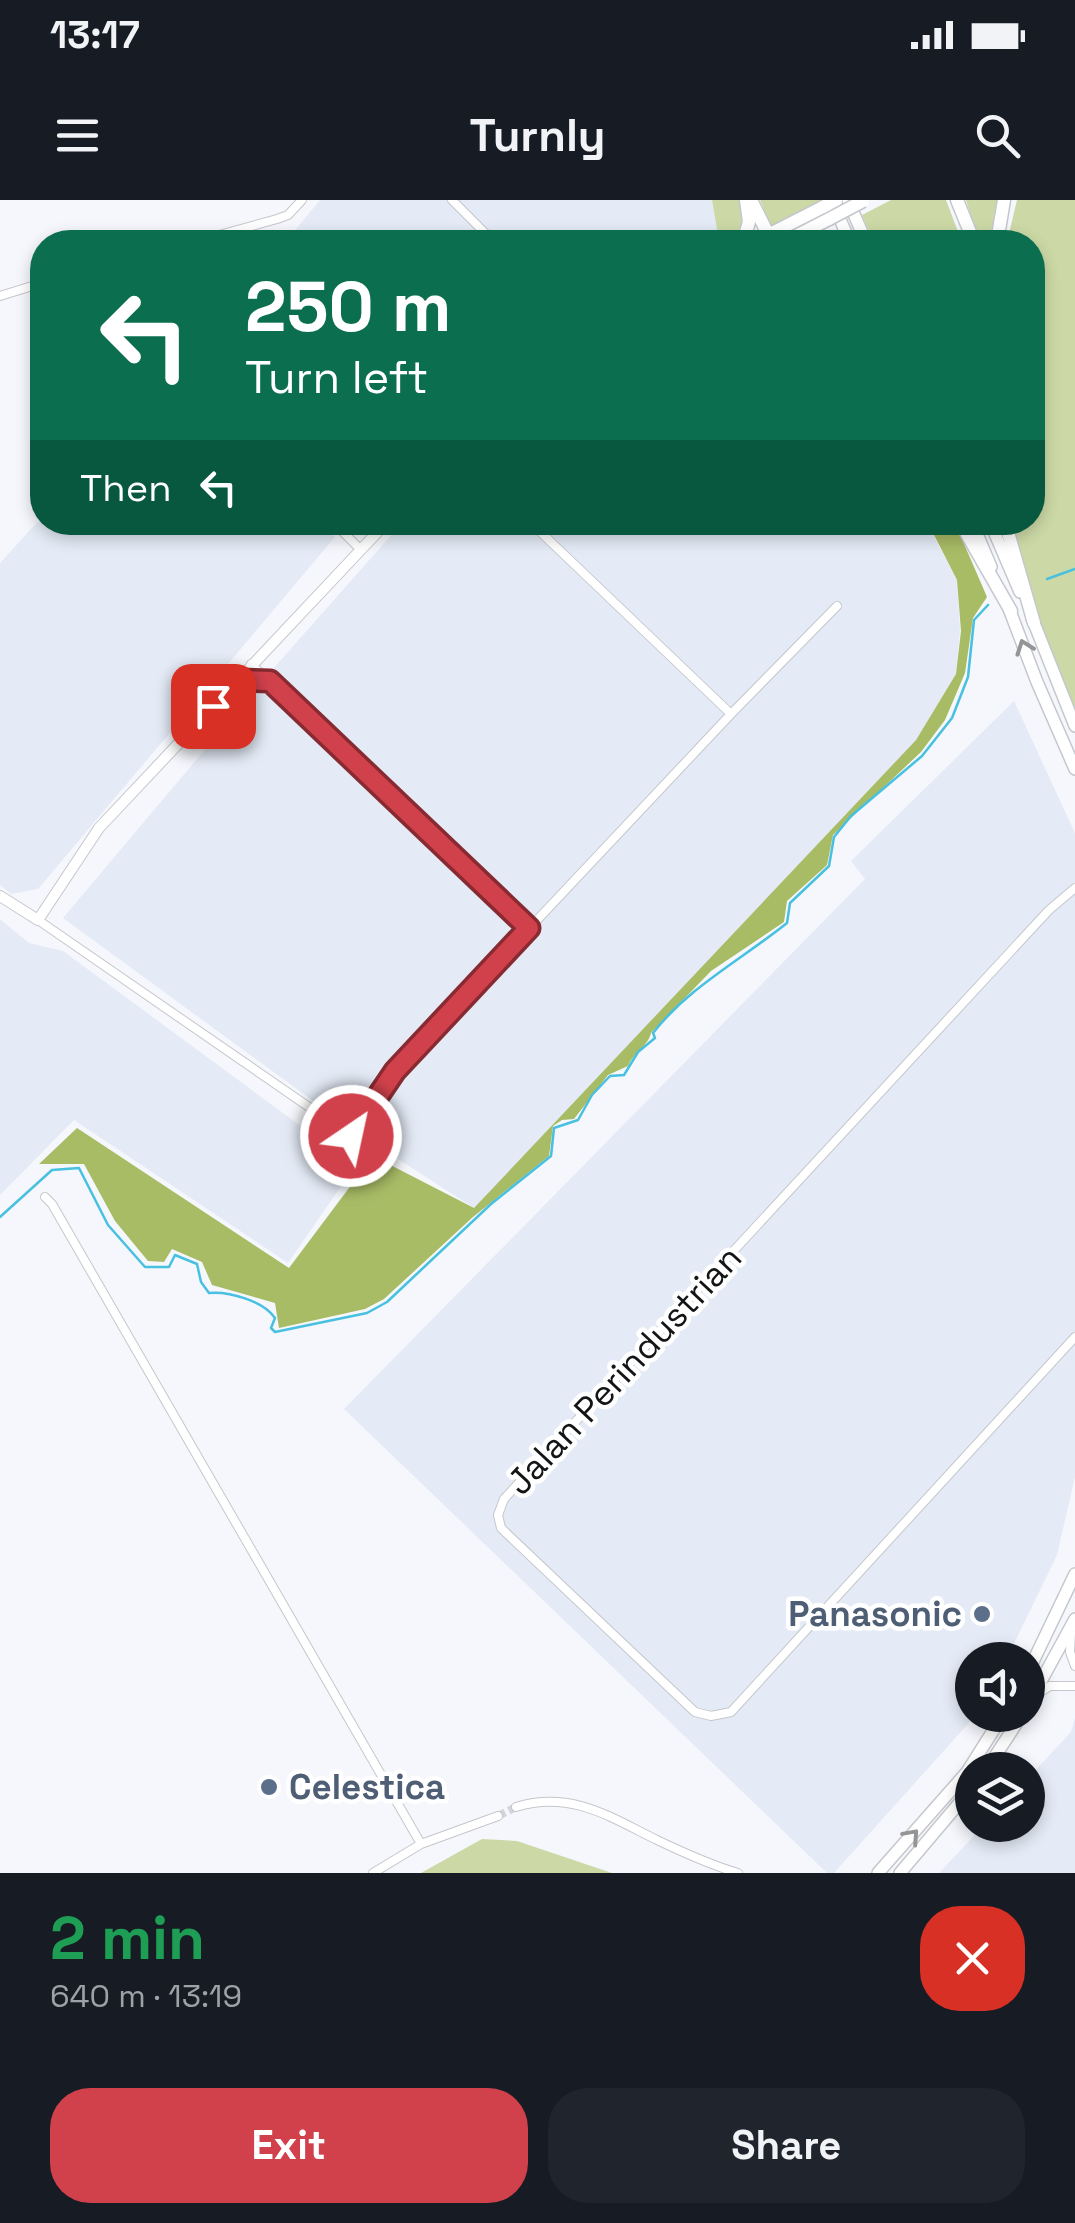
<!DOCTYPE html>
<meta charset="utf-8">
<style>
:root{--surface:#171b24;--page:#20242c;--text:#f1f3f6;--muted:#9ea1a6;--accent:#d1414c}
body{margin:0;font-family:"Space Grotesk",sans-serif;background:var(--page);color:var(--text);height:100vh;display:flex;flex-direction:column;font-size:38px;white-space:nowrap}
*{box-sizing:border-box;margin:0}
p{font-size:32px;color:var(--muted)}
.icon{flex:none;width:55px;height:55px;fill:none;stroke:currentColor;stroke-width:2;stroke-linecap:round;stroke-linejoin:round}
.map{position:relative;height:1673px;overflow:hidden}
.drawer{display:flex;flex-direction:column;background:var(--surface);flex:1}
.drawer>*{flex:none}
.top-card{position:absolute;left:30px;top:30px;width:1015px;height:305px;border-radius:40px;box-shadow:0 5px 15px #0003;background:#0b6e4f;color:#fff;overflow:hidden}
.controls{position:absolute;left:955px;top:1442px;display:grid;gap:20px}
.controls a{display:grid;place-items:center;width:90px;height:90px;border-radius:50%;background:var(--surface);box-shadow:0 5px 15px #0003;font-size:50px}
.pin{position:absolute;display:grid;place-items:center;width:85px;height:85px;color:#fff;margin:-42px;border-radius:20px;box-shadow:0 5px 15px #0006}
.me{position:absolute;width:110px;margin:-55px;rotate:34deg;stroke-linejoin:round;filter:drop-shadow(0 0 8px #0008)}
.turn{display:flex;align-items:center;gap:35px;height:210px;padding:0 50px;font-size:45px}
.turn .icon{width:130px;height:130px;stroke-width:2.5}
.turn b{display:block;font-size:70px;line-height:85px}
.then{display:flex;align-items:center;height:95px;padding:0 50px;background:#0003;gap:20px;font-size:38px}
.round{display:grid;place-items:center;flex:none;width:105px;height:105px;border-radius:40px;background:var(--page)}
.summary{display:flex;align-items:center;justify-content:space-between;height:170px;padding:0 50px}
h1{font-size:60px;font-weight:700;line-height:75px;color:#1e9e55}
.action{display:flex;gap:20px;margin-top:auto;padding:20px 50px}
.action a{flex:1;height:115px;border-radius:40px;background:var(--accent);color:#fff;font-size:40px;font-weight:700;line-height:115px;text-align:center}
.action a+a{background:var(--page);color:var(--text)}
.status{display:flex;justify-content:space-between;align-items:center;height:70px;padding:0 50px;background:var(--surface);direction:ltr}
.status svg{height:28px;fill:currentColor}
header{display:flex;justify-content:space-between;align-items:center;height:130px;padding:0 50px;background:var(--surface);font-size:45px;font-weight:700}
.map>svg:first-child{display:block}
</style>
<div class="status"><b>13:17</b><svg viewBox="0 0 49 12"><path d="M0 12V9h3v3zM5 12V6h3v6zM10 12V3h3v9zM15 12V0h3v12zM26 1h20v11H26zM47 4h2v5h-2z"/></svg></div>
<header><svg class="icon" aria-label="menu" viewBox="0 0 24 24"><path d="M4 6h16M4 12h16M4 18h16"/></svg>Turnly<svg class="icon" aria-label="search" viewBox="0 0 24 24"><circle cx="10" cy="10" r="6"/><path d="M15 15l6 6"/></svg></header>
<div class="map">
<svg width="1075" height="1673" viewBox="0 0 1075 1673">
<rect width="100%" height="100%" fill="#f5f7fc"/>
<!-- built -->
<path fill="#e4ebf6" d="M320,0H712L719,42H285Z
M42,317V322L319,323L335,337L38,689L11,694L0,685V363Z
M402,323H927L957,380L960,430L956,474L916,540L474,1008L350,928L63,718L272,470Z
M1014,501L1075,633V1277L1057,1355L1006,1460H972V1515H976L834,1673H827L344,1209L865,679L851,661Z
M0,719L29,743L63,751L355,966L288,1063L74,920L0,995Z
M1075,1518V1673H939L984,1625H1028V1578L1071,1532Z"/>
<!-- green -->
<path fill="#ccd9a6" d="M712,0H739C743,19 744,29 729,42H719Z
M760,0H821L771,26Z
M891,0H946L962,42H874L862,15Z
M966,0H998L989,42H979Z
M1017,0H1075V512L1032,407L1009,323L1032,322V42H1007Z
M482,1639L517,1641L612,1673H421Z"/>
<!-- forest -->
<path fill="#a8bb65" d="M928,323H955L987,397L973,418L965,473L945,520L921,552L833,635L827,665L787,701L784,722L711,771L651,833C648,846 634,852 628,866L608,875L574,919L562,920L553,926L549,956L473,1017L384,1099L365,1109L279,1128L275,1103L212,1085L202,1062L172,1049L164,1062L148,1061L115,1021L84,964H39L77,928L289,1068L373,956L474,1008L916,540L956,474L961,431L957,380Z"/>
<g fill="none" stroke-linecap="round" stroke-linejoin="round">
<!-- stream -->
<path stroke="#48c0e0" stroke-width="2.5" d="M1047,379L1075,369
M0,1017L52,970L79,968L108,1025L145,1067H169L175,1055L197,1064L201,1082L209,1093C229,1091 263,1101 275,1118L271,1128L275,1132L367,1113L387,1102L491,1004L551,956L554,928L578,920L592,895L610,876L624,875L638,852L655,838L653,833C690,786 741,760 787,723L790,703L829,666L834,637L851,616L922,556L952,518L968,477L974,420L988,405"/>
<!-- minor-tunnel -->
<path stroke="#d3d5da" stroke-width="8" stroke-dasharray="8 4" stroke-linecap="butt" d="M498,1616L516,1607"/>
<defs>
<path id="minor" d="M452,0L494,42
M194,42L277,19L288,15L302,0
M0,96L42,83
M333,322L361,350
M530,322L731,514
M251,464L529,728
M1075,688L1049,710L504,1299L498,1315L501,1328L695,1512L711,1516L731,1512L1075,1137
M38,720L351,936L395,871L731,514L837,406
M45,997L52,1004L421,1644
M1071,1433L1070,1452L1075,1466
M1037,1494L1050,1486H1075
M516,1607C571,1590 610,1617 657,1640C682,1652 711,1665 738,1673
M373,1673L421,1644L498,1616"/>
<path id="secondary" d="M237,480L269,481
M0,696L38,720L99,628L387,322"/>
<path id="trunk" d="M848,0L866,42
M835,8L850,42
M972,322L991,367
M990,322L1020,392
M1008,406L1037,482L1075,569
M1032,418L1075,526
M1028,1472L1075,1374
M1028,1505L1075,1419
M986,1570L1022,1515
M878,1673L967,1572L1003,1515
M900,1673L972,1588"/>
<path id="motorway" d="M751,0L772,42
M957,0L974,42
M768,35L823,7
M743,42L749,22L746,0
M784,42L829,19
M997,42L1004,0
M960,322L1011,411
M1005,322L1034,423"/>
</defs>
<!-- minor casing -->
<use href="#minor" stroke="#c4c7cb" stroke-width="10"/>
<!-- secondary casing -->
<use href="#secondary" stroke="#c4c7cb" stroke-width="12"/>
<!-- trunk casing -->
<use href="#trunk" stroke="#c4c7cb" stroke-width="14"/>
<!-- motorway casing -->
<use href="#motorway" stroke="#c4c7cb" stroke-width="15"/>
<!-- minor -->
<use href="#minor" stroke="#fff" stroke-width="8"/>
<!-- secondary -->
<use href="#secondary" stroke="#fff" stroke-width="10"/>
<!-- trunk -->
<use href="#trunk" stroke="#fff" stroke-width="11"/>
<!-- motorway -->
<use href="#motorway" stroke="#fff" stroke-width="12"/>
<defs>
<path id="motorway-bridge" d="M823,7L836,0
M829,19L863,1"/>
</defs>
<!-- motorway-bridge casing -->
<use href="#motorway-bridge" stroke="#c4c7cb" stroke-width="15" stroke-linecap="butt"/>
<!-- motorway-bridge -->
<use href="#motorway-bridge" stroke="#fff" stroke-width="12"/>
</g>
<!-- one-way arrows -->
<defs><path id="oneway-chevron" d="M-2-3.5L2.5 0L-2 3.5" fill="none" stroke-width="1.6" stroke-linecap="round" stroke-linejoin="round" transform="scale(2.5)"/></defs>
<g stroke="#959596">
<use href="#oneway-chevron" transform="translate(1024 447) rotate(-110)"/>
<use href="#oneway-chevron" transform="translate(912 1636) rotate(-48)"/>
</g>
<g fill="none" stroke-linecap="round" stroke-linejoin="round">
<defs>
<path id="route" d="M213,506L237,480L270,481L529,728L395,871L351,936"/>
</defs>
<!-- route casing -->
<use href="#route" stroke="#882a31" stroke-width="25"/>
<!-- route -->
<use href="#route" stroke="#d1414c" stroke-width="18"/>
</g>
<!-- markers -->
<g fill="#5c6f8a" stroke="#fff" stroke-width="4">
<circle cx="982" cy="1414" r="10"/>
<circle cx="269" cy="1587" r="10"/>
</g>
<g text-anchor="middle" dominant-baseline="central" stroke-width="9" stroke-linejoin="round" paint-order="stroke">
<!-- street labels -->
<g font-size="35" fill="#131416" stroke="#fff">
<text transform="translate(624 1170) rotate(-47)">Jalan Perindustrian</text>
</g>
<!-- service labels -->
<g font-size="35" font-weight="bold" fill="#4e5e75" stroke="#fff" text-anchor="end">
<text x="962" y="1414">Panasonic</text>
<text x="289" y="1587" text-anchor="start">Celestica</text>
</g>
</g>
</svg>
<div class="controls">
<a><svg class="icon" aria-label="sound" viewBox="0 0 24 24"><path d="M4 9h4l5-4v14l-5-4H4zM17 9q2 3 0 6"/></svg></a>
<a><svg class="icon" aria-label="layers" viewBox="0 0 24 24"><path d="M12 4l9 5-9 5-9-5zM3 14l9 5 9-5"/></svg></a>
</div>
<div class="pin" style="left:213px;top:506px;background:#d93025"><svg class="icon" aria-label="arrive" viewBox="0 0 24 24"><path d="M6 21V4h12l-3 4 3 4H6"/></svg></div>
<svg class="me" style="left:351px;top:936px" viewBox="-20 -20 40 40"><circle r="17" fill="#d1414c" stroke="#fff" stroke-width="3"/><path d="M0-11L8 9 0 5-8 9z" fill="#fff"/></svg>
<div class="top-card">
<div class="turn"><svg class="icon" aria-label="left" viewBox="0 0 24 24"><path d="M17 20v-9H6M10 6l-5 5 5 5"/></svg><div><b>250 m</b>Turn left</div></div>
<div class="then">Then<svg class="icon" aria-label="left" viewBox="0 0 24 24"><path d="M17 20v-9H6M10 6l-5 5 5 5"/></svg></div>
</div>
</div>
<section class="drawer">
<div class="summary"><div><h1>2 min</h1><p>640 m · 13:19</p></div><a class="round" style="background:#d93025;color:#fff"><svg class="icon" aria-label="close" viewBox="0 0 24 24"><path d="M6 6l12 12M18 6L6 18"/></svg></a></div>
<div class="action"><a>Exit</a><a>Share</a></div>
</section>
